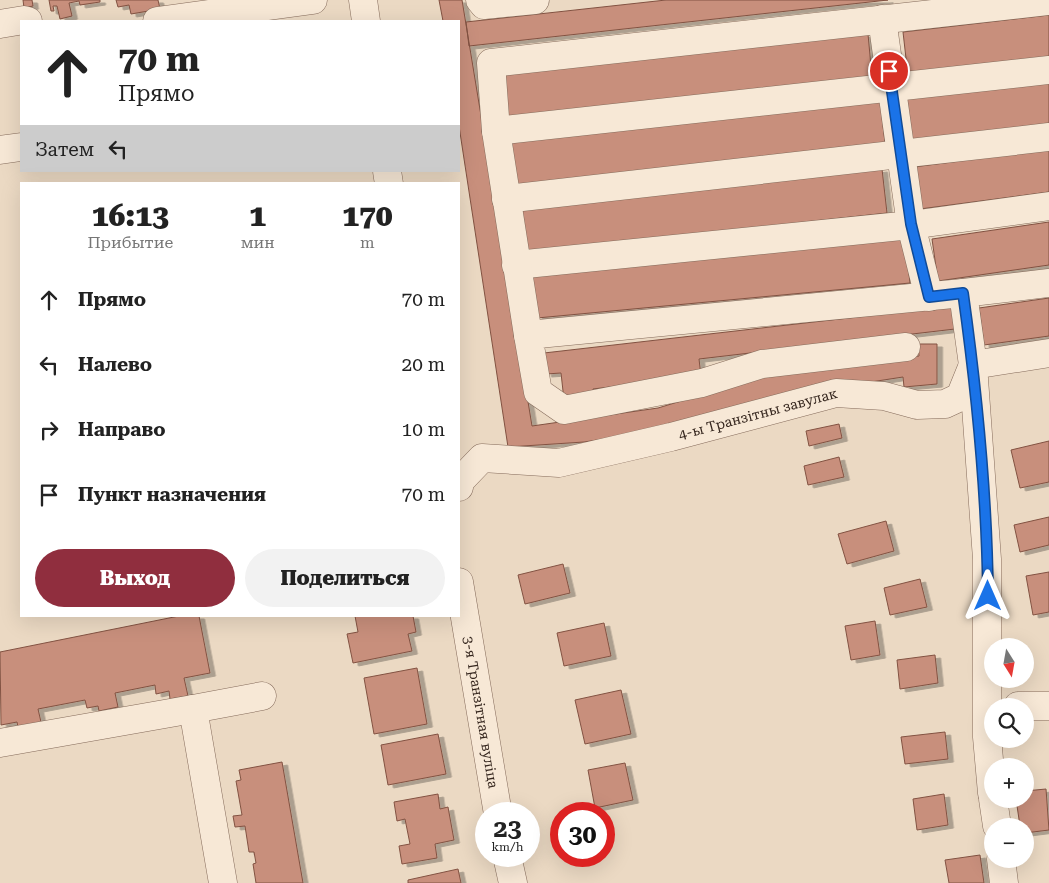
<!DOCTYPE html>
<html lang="ru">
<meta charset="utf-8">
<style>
:root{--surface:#fff;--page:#f2f2f2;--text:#222;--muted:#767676;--accent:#902e3e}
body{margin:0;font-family:"Roboto Serif",serif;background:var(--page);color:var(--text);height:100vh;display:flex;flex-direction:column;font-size:19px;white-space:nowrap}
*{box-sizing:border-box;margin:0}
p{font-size:16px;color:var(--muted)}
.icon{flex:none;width:28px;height:28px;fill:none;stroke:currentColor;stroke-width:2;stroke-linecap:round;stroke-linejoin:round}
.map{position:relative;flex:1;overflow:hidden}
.side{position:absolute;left:20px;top:182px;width:440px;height:435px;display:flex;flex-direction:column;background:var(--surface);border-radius:0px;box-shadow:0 5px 20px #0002}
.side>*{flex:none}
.top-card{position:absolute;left:20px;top:20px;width:440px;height:152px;border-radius:0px;box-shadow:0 5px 20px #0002;background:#fff;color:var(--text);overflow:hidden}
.needle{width:32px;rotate:169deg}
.fabs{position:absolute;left:984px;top:638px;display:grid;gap:10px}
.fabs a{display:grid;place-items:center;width:50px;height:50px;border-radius:50%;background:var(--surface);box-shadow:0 5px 20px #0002;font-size:25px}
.speed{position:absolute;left:475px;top:802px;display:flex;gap:10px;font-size:25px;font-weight:700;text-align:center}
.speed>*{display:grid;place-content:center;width:65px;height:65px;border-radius:50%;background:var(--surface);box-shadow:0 5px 20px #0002;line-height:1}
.speed small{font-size:12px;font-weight:400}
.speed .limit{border:8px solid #d22;background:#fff;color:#111}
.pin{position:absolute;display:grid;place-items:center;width:42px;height:42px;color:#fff;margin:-21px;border:2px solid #fff;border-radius:50%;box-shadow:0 1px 5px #0007}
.me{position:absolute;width:55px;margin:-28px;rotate:0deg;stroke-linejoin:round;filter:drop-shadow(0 0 4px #0008)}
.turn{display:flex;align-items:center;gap:18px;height:105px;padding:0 15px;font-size:22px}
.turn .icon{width:65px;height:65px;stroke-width:2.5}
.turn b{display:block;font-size:35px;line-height:42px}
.then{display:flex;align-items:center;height:48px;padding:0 15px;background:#0003;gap:10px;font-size:19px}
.eta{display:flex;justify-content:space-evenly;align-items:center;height:85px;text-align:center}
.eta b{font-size:30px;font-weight:800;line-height:35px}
.action{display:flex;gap:10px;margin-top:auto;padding:10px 15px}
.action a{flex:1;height:58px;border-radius:30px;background:var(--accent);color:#fff;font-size:20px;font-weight:800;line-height:58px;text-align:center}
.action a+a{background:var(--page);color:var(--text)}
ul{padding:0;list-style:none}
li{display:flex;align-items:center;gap:15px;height:65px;padding:0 15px}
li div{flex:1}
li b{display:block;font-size:19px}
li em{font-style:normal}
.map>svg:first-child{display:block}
</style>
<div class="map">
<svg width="1049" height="883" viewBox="0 0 1049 883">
<defs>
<filter id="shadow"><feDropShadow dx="5.5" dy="3" stdDeviation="0" flood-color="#0004"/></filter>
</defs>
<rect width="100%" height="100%" fill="#ebd9c3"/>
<!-- building -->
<path fill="#c88f7b" stroke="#825242" filter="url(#shadow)" d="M23,0H32L33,6L24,8Z
M49,0H100V2L80,5L79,1L69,3L72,16L60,19L57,6H53L54,11H51Z
M116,0H158L160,9L131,14L129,5L118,7Z
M439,0H462L532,426L658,408L770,374L919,356L918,344H937V384L904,387L903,377L767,398L663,430L584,442L508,447L459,126V21H443Z
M666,0H888L469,46L466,22Z
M1049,15V59L908,76L903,32Z
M868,34L872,77L505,118L500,74Z
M1049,82V126L912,142L907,99Z
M880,99L885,143L515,186L510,142Z
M1049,149V192L920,209L914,167Z
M882,169L887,213L525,253L520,209Z
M1049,222V265L938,281L932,239Z
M905,237L910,283L537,318L532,272Z
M1049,298V336L984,345L979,308Z
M953,306L955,329L699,359L701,376L593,389L594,397L564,400L561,373L546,374L544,353Z
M839,424L842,438L809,446L806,431Z
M1049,441V482L1020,488L1011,450Z
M839,457L844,477L808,485L804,466Z
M1049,517V545L1020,552L1014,525Z
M886,521L894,551L847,564L838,534Z
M563,564L570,593L525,604L518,575Z
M1049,572V612L1033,615L1026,576Z
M920,579L927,607L890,615L884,588Z
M179,616H199L210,673L184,678L188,696L170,699L169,691L156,694L155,685L115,693L118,707L99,711L98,706L87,708L85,700L38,709L41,722L18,727L17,722L1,725L0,652Z
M355,616H413L416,632L408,634L412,651L353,663L347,634L358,632Z
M875,621L880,655L851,660L845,626Z
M604,623L611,656L564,666L557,633Z
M935,655L938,683L900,689L897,660Z
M417,668L427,724L374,734L364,678Z
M621,690L631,734L585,744L575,700Z
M945,732L948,759L905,764L901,737Z
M438,734L446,774L388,785L381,745Z
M282,762L303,883H256L253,864L256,863L254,852H249L245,826L235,827L233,816L242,815L236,781L241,780L239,770Z
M625,763L633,800L595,808L588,770Z
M1046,789L1049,830L1025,833V826H1020L1016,799H1025V791Z
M438,794L440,809L448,807L454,840L435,844L437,858L402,864L399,846L410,844L405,819L397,821L394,802Z
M944,794L948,825L917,830L913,799Z
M980,855L984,883H949L945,860Z
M458,869L461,883H408V880Z"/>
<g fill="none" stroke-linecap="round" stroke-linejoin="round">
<defs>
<g id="minor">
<path d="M363,0L366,21"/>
<path d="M480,0L484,5L535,0"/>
<path d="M882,19L911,225L929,297"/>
<path d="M157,21L313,0"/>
<path d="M0,24L24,20L28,21"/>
<path d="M496,131L1049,70"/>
<path d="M0,150L21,147"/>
<path d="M387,171L389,184"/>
<path d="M506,199L1049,137"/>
<path d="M516,265L911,225L1049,206"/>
<path d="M963,293L973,365L987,559V737L992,793"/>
<path d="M528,335L496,131L491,63L1049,1"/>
<path d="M906,347L762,364L702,383L564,410L538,392L528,335L963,293L1049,283"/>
<path d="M973,365L1049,353"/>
<path id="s1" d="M459,487L460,481L482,458L559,463L671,437L836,393L884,396L917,405L945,404L960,397L973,365"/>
<path id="s2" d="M459,582L498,814"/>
<path d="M1018,706H1049"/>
<path d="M193,709L262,696"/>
<path d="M0,743L193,709L223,883"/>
<path d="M993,799L997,826"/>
<path d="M507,856L513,883"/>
<path d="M1001,859L1004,883"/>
</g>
</defs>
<!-- minor casing -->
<use href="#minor" stroke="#856b5b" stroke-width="29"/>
<!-- minor -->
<use href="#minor" stroke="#f7e8d6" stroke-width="28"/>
</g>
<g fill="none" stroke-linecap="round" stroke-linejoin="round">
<defs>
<path id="route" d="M889,71L911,224L929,297L963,293C977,393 987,495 988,596"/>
</defs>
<!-- route casing -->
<use href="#route" stroke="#114b97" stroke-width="12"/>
<!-- route -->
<use href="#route" stroke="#1a73e8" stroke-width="9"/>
</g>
<g text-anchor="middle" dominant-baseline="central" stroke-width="4" stroke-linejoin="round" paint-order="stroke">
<!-- street labels -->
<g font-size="14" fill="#35261e" stroke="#f3e5d2">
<text stroke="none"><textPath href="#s1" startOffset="320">4-ы Транзітны завулак</textPath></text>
<text stroke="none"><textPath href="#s2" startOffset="132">3-я Транзітная вуліца</textPath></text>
</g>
</g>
</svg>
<div class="fabs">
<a><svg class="needle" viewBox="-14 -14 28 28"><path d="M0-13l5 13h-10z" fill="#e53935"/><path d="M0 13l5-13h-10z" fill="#767676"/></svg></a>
<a><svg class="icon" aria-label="search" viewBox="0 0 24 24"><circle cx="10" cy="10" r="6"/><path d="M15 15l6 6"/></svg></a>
<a>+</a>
<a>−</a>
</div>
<div class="speed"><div>23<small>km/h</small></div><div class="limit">30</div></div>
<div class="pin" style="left:889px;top:71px;background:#d93025"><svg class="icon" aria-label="arrive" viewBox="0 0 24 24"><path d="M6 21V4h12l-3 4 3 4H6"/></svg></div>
<svg class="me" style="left:988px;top:596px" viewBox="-20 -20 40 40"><path d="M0-17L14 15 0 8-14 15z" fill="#1a73e8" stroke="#fff" stroke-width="4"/></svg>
<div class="top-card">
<div class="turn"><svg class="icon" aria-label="ahead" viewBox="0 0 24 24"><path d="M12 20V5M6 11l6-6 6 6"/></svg><div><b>70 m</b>Прямо</div></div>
<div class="then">Затем<svg class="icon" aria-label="left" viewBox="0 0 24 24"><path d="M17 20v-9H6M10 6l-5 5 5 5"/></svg></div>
</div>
<section class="side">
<div class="eta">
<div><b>16:13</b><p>Прибытие</p></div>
<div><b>1</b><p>мин</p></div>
<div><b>170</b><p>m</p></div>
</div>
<ul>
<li><svg class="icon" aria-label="ahead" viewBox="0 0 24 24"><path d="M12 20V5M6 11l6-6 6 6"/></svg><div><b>Прямо</b></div><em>70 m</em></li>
<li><svg class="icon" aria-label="left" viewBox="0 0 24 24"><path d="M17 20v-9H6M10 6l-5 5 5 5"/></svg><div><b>Налево</b></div><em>20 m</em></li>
<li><svg class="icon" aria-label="right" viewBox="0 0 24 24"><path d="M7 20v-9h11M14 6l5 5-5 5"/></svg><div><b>Направо</b></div><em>10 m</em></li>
<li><svg class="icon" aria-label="arrive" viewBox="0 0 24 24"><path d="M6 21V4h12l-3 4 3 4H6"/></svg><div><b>Пункт назначения</b></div><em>70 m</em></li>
</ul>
<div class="action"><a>Выход</a><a>Поделиться</a></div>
</section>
</div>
